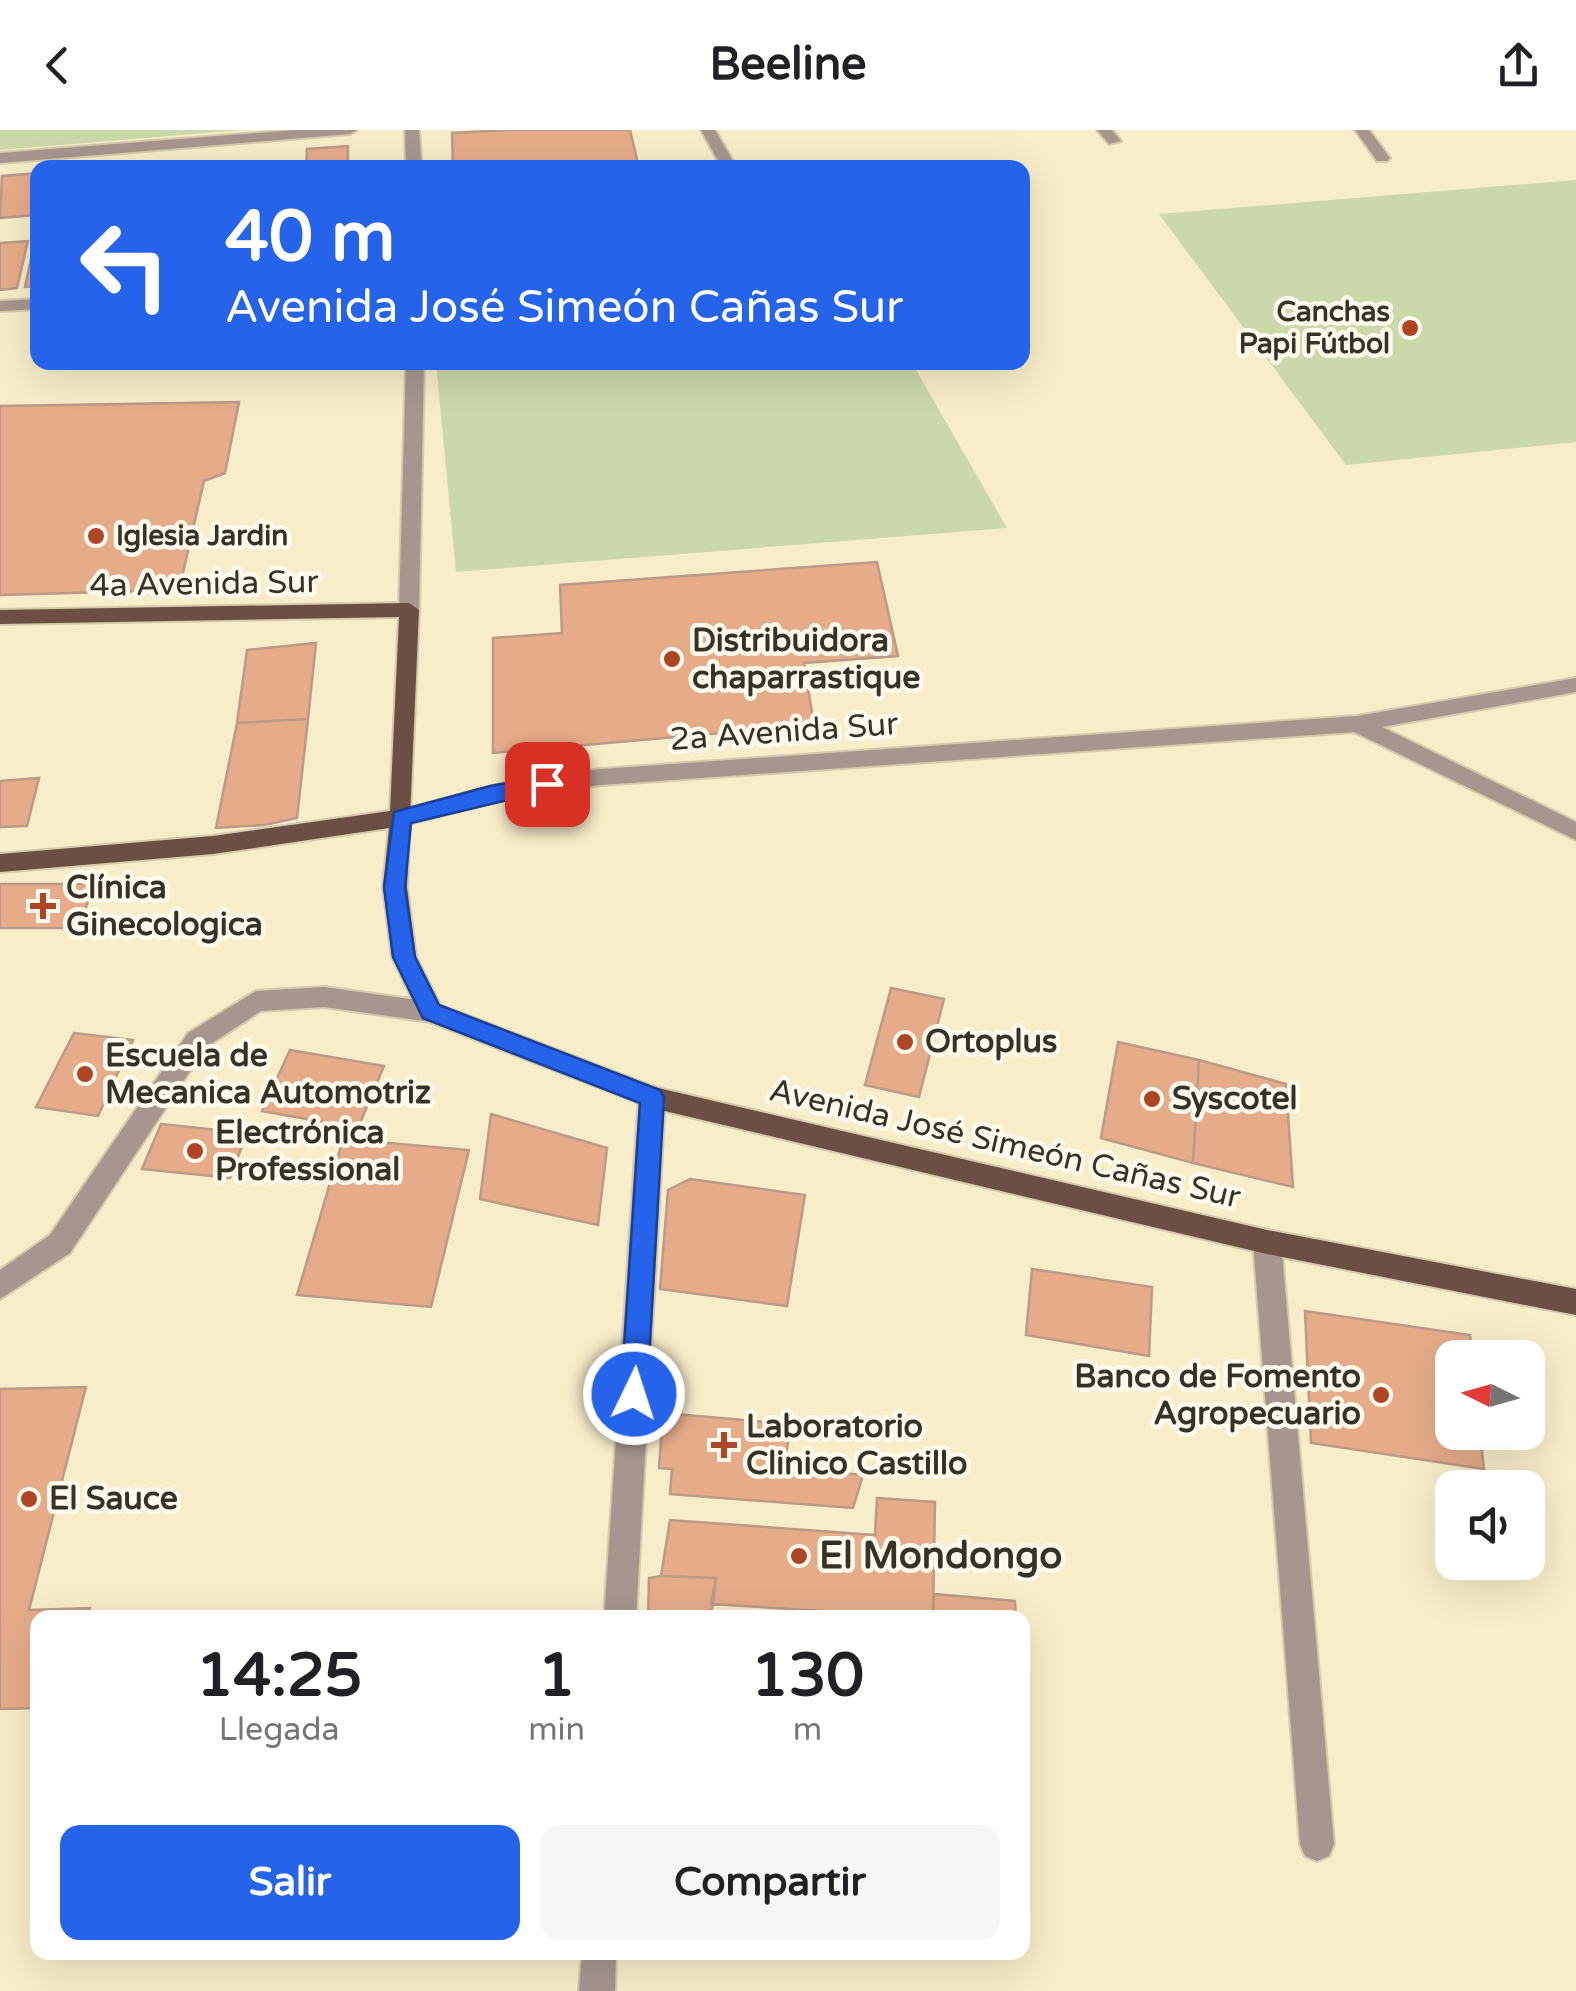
<!DOCTYPE html>
<html lang="es">
<meta charset="utf-8">
<style>
:root{--surface:#fff;--page:#f6f6f6;--text:#202124;--muted:#757577;--accent:#2563eb}
body{margin:0;font-family:"Varela Round",sans-serif;background:var(--page);color:var(--text);height:100vh;display:flex;flex-direction:column;font-size:38px;white-space:nowrap}
*{box-sizing:border-box;margin:0}
p{font-size:32px;color:var(--muted)}
.icon{flex:none;width:55px;height:55px;fill:none;stroke:currentColor;stroke-width:2;stroke-linecap:round;stroke-linejoin:round}
.map{position:relative;flex:1;overflow:hidden}
.sheet{position:absolute;left:30px;top:1480px;width:1000px;height:350px;display:flex;flex-direction:column;background:var(--surface);border-radius:20px;box-shadow:0 10px 40px #0002}
.sheet>*{flex:none}
.hud{position:absolute;left:30px;top:30px;width:1000px;height:210px;border-radius:20px;box-shadow:0 10px 40px #0002;background:#2563eb;color:#fff;overflow:hidden}
.needle{width:65px;rotate:275deg}
.buttons{position:absolute;left:1435px;top:1210px;display:grid;gap:20px}
.buttons a{display:grid;place-items:center;width:110px;height:110px;border-radius:20px;background:var(--surface);box-shadow:0 10px 40px #0002;font-size:50px}
.pin{position:absolute;display:grid;place-items:center;width:85px;height:85px;color:#fff;margin:-42px;border-radius:20px;box-shadow:0 5px 15px #0006}
.me{position:absolute;width:110px;margin:-55px;rotate:4deg;stroke-linejoin:round;filter:drop-shadow(0 0 8px #0008)}
.turn{display:flex;align-items:center;gap:35px;height:210px;padding:0 30px;font-size:45px}
.turn .icon{width:130px;height:130px;stroke-width:2.5}
.turn b{display:block;font-size:70px;line-height:85px}
.eta{display:flex;justify-content:space-evenly;align-items:center;height:170px;text-align:center}
.eta b{font-size:60px;font-weight:700;line-height:70px}
.button{display:flex;gap:20px;margin-top:auto;padding:20px 30px}
.button a{flex:1;height:115px;border-radius:20px;background:var(--accent);color:#fff;font-size:40px;font-weight:700;line-height:115px;text-align:center}
.button a+a{background:var(--page);color:var(--text)}
header{display:flex;justify-content:space-between;align-items:center;height:130px;padding:0 30px;background:var(--surface);font-size:45px;font-weight:700}
.map>svg:first-child{display:block}
</style>
<header><svg class="icon" aria-label="back" viewBox="0 0 24 24"><path d="M15 5l-7 7 7 7"/></svg>Beeline<svg class="icon" aria-label="share" viewBox="0 0 24 24"><path d="M12 15V3M7 8l5-5 5 5M5 13v7h14v-7"/></svg></header>
<div class="map">
<svg width="1576" height="1861" viewBox="0 0 1576 1861">
<rect width="100%" height="100%" fill="#f8edc9"/>
<!-- green -->
<path fill="#cad8aa" d="M0,0H242L0,20Z
M1576,50V312L1346,335L1159,84Z
M436,233H912L1007,398L456,442Z"/>
<!-- building -->
<path fill="#e6ac89" stroke="#bb9a87" stroke-width="2.5" d="M507,0H630L639,38H453L452,3Z
M348,16V38H306L307,19Z
M38,43L36,85L0,88L2,46Z
M35,110L38,156L25,157Z
M28,111L17,158L0,160V113Z
M239,272L225,343L204,351L179,460L0,465V276Z
M877,432L898,526L804,533L814,595L493,623V508L562,503L560,455Z
M316,513L308,589L237,593L247,520Z
M308,589L297,688L264,695L216,698L237,593Z
M39,648L27,696L0,697V651Z
M0,754H94L79,798H0Z
M891,858L944,869L919,967L865,955Z
M74,903L133,910L98,986L36,977Z
M1118,912L1199,930L1193,1033L1101,1008Z
M290,920L384,936L358,998L262,981Z
M1199,930L1286,954L1293,1057L1193,1033Z
M491,984L607,1018L598,1095L480,1069Z
M161,994L247,1003L230,1048L142,1039Z
M343,1009L469,1020L431,1177L297,1165Z
M690,1049L805,1065L787,1176L660,1159L668,1060Z
M1032,1139L1152,1157L1149,1226L1026,1205Z
M1305,1181L1470,1205L1472,1228H1452V1302H1480L1484,1339L1311,1313Z
M86,1257L29,1480L90,1478L87,1488H38V1578L0,1579V1259Z
M663,1283L791,1294L784,1337L863,1345L853,1378L670,1364L672,1339L659,1338Z
M877,1368L935,1372L933,1488L711,1474L716,1448L661,1446L670,1390L875,1405Z
M661,1446L716,1448L711,1488H648L649,1448Z
M934,1464L1015,1471L1016,1488H933Z"/>
<g fill="none" stroke-linecap="round" stroke-linejoin="round">
<defs>
<path id="minor" d="M295,0H357L350,4L0,33V23Z
M405,0H419L422,38H406Z
M701,0H715L737,38H722Z
M1097,0H1112L1121,11L1109,14Z
M1355,0H1369L1390,28L1387,31H1377Z
M38,169V179L0,181V171Z
M406,232H424L419,480L409,487L399,480Z
M1576,548V562L1382,597L1576,692V710L1354,602L601,655L520,665L401,696L390,688L401,680L520,649L601,639L1357,586Z
M324,857L431,872L440,875L443,882L440,889L431,892L324,877L261,881L206,917L70,1123L0,1169V1140L50,1105L188,903L256,861Z
M652,956L661,959L665,967L636,1488H604L639,967L643,959Z
M1267,1100L1277,1103L1281,1112L1334,1714L1329,1726L1317,1731L1305,1726L1300,1714L1253,1112L1257,1103Z
M582,1822H616L615,1861H579Z"/>
<path id="major" d="M409,473L419,480L407,757L416,827L440,875L654,957L1267,1100L1576,1159V1185L1267,1124L652,978L422,889L392,827L383,757L389,698L213,724L0,742V724L213,706L390,681L399,487L0,494V480Z"/>
</defs>
<!-- minor casing -->
<use href="#minor" stroke="#d5cbab" stroke-width="4"/>
<!-- major casing -->
<use href="#major" stroke="#d5cbab" stroke-width="4"/>
<!-- minor -->
<use href="#minor" fill="#a6968e" fill-rule="evenodd"/>
<!-- major -->
<use href="#major" fill="#6a4f42" fill-rule="evenodd"/>
</g>
<!-- route -->
<path fill="#2563eb" stroke="#184099" stroke-width="2.5" d="M547,646L557,654L554,659L411,693L405,757L415,827L439,875L660,960L664,967L647,1264L643,1273L634,1277L625,1273L621,1264L640,973L423,888L393,827L384,757L394,682L490,656Z"/>
<!-- markers -->
<g fill="#ae4526" stroke="#fffaec" stroke-width="4">
<circle cx="1410" cy="198" r="10"/>
<circle cx="96" cy="406" r="10"/>
<circle cx="672" cy="529" r="10"/>
<path d="M38 761h10v10h10v10h-10v10h-10v-10h-10v-10h10z"/>
<circle cx="905" cy="912" r="10"/>
<circle cx="85" cy="944" r="10"/>
<circle cx="1152" cy="969" r="10"/>
<circle cx="195" cy="1021" r="10"/>
<circle cx="1381" cy="1265" r="10"/>
<path d="M719 1300h10v10h10v10h-10v10h-10v-10h-10v-10h10z"/>
<circle cx="29" cy="1369" r="10"/>
<circle cx="799" cy="1426" r="10"/>
</g>
<g text-anchor="middle" dominant-baseline="central" stroke-width="9" stroke-linejoin="round" paint-order="stroke">
<!-- far-poi labels -->
<g font-size="28" font-weight="bold" fill="#363224" stroke="#fffaec" text-anchor="end">
<text x="1390" y="182">Canchas<tspan x="1390" dy="32">Papi Fútbol</tspan></text>
<text x="116" y="406" text-anchor="start">Iglesia Jardin</text>
</g>
<!-- street labels -->
<g font-size="32" fill="#363224" stroke="#fffaec">
<text transform="translate(204 454) rotate(-1)">4a Avenida Sur</text>
<text transform="translate(784 602) rotate(-4)">2a Avenida Sur</text>
<text transform="translate(1005 1014) rotate(13)">Avenida José Simeón Cañas Sur</text>
</g>
<!-- poi labels -->
<g font-size="32" font-weight="bold" fill="#363224" stroke="#fffaec" text-anchor="start">
<text x="692" y="511">Distribuidora<tspan x="692" dy="37">chaparrastique</tspan></text>
<text x="66" y="758">Clínica<tspan x="66" dy="37">Ginecologica</tspan></text>
<text x="925" y="912">Ortoplus</text>
<text x="105" y="926">Escuela de<tspan x="105" dy="37">Mecanica Automotriz</tspan></text>
<text x="1172" y="969">Syscotel</text>
<text x="215" y="1003">Electrónica<tspan x="215" dy="37">Professional</tspan></text>
<text x="1361" y="1247" text-anchor="end">Banco de Fomento<tspan x="1361" dy="37">Agropecuario</tspan></text>
<text x="746" y="1297">Laboratorio<tspan x="746" dy="37">Clinico Castillo</tspan></text>
<text x="49" y="1369">El Sauce</text>
</g>
<!-- near-poi labels -->
<g font-size="38" font-weight="bold" fill="#363224" stroke="#fffaec" text-anchor="start">
<text x="819" y="1426">El Mondongo</text>
</g>
</g>
</svg>
<div class="buttons">
<a><svg class="needle" viewBox="-14 -14 28 28"><path d="M0-13l5 13h-10z" fill="#e53935"/><path d="M0 13l5-13h-10z" fill="#757577"/></svg></a>
<a><svg class="icon" aria-label="sound" viewBox="0 0 24 24"><path d="M4 9h4l5-4v14l-5-4H4zM17 9q2 3 0 6"/></svg></a>
</div>
<div class="pin" style="left:547px;top:654px;background:#d93025"><svg class="icon" aria-label="arrive" viewBox="0 0 24 24"><path d="M6 21V4h12l-3 4 3 4H6"/></svg></div>
<svg class="me" style="left:634px;top:1264px" viewBox="-20 -20 40 40"><circle r="17" fill="#2563eb" stroke="#fff" stroke-width="3"/><path d="M0-11L8 9 0 5-8 9z" fill="#fff"/></svg>
<div class="hud">
<div class="turn"><svg class="icon" aria-label="left" viewBox="0 0 24 24"><path d="M17 20v-9H6M10 6l-5 5 5 5"/></svg><div><b>40 m</b>Avenida José Simeón Cañas Sur</div></div>
</div>
<section class="sheet">
<div class="eta">
<div><b>14:25</b><p>Llegada</p></div>
<div><b>1</b><p>min</p></div>
<div><b>130</b><p>m</p></div>
</div>
<div class="button"><a>Salir</a><a>Compartir</a></div>
</section>
</div>
